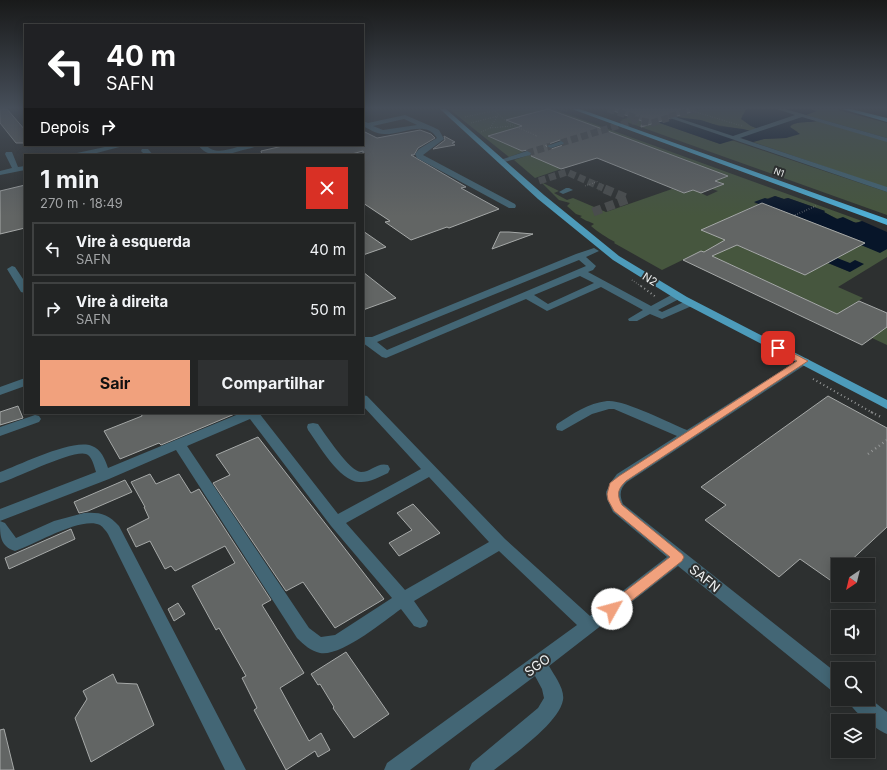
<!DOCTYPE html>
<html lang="pt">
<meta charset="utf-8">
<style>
:root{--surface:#222424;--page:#2e3031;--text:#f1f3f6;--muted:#a2a4a6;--line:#3f4141;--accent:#f1a17d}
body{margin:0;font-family:Inter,sans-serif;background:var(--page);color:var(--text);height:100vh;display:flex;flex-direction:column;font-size:15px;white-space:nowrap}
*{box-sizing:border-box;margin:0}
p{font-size:13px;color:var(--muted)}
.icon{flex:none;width:22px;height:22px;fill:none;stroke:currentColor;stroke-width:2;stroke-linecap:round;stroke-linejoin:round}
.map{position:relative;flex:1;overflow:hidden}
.panel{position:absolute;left:24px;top:154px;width:340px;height:260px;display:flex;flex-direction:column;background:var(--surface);border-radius:0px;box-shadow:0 2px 10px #0003,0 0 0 1px var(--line)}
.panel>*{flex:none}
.hud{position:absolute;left:24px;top:24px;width:340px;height:122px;border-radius:0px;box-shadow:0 2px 10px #0003,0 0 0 1px var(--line);background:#202124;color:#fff;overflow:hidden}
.needle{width:26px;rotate:215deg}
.buttons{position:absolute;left:831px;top:558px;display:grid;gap:8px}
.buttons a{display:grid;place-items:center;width:44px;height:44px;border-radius:0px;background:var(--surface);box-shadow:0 2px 10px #0003,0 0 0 1px var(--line);font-size:20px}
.pin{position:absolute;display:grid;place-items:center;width:34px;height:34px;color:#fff;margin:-17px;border-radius:8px;box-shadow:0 2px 6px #0006}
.me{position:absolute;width:44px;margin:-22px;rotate:52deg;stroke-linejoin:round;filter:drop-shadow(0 0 3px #0008)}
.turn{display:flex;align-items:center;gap:14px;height:84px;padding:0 16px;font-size:18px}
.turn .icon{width:52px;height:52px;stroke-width:2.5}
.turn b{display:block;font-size:28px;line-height:34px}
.then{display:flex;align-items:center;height:38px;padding:0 16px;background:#0003;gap:8px;font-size:15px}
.round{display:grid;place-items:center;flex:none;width:42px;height:42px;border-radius:0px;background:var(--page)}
.overview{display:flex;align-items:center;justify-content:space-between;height:68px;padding:0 16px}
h1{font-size:24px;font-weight:700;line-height:30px}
.cta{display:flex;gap:8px;margin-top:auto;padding:8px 16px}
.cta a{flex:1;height:46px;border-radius:0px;background:var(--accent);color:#111;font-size:16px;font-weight:700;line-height:46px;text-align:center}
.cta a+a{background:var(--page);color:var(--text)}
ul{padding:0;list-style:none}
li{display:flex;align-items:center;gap:12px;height:54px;margin:0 8px 6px;padding:0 8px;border:2px solid var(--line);border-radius:0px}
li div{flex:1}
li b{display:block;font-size:15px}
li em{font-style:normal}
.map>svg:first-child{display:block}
</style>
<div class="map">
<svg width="887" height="770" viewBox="0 0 887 770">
<rect width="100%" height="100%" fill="#2d3030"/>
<!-- green -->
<path fill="#46563e" d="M449,109H547L506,120L547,137L512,129L488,136L561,169L535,178L514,160L529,155L523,152L509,157Z
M548,109H553L862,221C853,225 832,218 824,212L825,211L788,198L784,199L775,196L754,203L759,204L702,230L805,275L828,263L850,272V264L837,258L861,245L880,252L887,249V257L838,287L863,298L847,308L887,326V345L872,338L878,333L712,256L717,254L708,250L710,254L701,251L662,270L614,243L615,242C606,237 599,233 591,226L594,224C589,221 585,221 580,217L582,216L576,214L567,206L570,203L559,200L541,182L559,191L554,193L567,200L573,198L606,212L672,189L684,193L701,187L709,190L701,193L707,196L718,191L712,189L723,184L715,181L727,176Z
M702,109H746L745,114L742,115C745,125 753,127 762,130L755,132L676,117Z
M809,109H834L887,123V138L806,115L816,111Z
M631,117L642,121L641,127L657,122L720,144L731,140L887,192V215L621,120Z
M817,121L887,141V188L753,142L764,139L786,138L798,132L790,127C796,120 808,123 817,121Z"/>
<!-- water -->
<path fill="#071529" d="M746,109H809L817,111L803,116L817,121C809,123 799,121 791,125L790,127L800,134L786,138L764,139L753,142L741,138L720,144L657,122L676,117L701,120L719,126L743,129L755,132L761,130L751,126L741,119Z
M775,196L784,199L788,198L825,211L824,212L837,219L843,217L856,223L862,221L887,232V249L880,253L861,245L864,242L762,203L759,204L754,202L765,198L768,199Z
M837,258L850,263L855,260L864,264L850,272L828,263Z"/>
<!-- building -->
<path fill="#626564" stroke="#a6a9a8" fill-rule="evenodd" d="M0,109H7L25,130V143H16L0,123Z
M548,109L597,127L728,176L715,181L724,184L701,193L693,190L684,193L597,158L561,169L531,156L532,153L528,150L522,151L488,136L522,126L506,120ZM560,140L565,143L563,145L551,149L546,146V145Z
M611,109H694L695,111L677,116L670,117L669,119L641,127L642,121L611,110Z
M420,130L431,134L435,138L418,148L414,155H411L466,187L461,188L499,209L449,228L447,227L411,240L385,222L390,221L363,203V151L348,155H262L261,151L287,145H363V131L377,138Z
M444,136L455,142L452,143L455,145L433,149L445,140Z
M25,185V228L0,234V191Z
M762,203L865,243L805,275L737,245L712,256L837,314L859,301L887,313V327L862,345L683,260L701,251L704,252L725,240L701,230Z
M363,231L386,247L363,255Z
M500,232H509L533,234L492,249Z
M363,272L396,298L363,310Z
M828,396L887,428V527L846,565H838V572L830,580L800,559L779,577L705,520L726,505L701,487Z
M18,406L23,418L0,425V412Z
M141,413H237L161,445L159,443L120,459L104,431L142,416Z
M258,437L384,599L335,628L303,582L286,591L213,483L230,475L216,455Z
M150,474L156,484L179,474L191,493L199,489L271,600L262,605L304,673L280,688L309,741L321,733L330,750L318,757L315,751L286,770L254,710L257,708L242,678L246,676L219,628L216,630L192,586L235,563L225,546L175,571L171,566L165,569L150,541L136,547L127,529L149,518L144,507H145L131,482Z
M125,480L132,492L88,511L79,513L74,502Z
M413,504L440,533L399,556L389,543L412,530L397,513Z
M71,529L75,539L9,569L5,558Z
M178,603L185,614L174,621L168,609Z
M346,652L389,714L354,738L333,708L334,707L320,684L318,685L311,674Z
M113,674L117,683L137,684L154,725L91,762L75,718L87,699L83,691Z
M4,729L14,770H0V730Z"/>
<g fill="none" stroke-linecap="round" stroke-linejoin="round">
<!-- minor-tunnel-far1 -->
<path stroke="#4a4d4d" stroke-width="7" stroke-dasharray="7 3.5" stroke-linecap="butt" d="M608,109L639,119
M673,118L672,116L697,109
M561,143L636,120L652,123L671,117
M527,153L551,146
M539,181L567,172L603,188"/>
<!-- minor-tunnel -->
<path stroke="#4a4d4d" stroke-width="9" stroke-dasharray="9 4.5" stroke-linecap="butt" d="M593,212L628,199L600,187"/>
<!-- path-far3 -->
<path stroke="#959797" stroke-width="1" stroke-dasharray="0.5 2" stroke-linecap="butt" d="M559,109L567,111
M686,109L742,126
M495,111L508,123L537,136H535
M465,117L502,109H520
M471,123L498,116
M490,128L497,117
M481,132L490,128L512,126
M585,186L599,181"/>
<!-- path-far2 -->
<path stroke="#959797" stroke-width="1.5" stroke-dasharray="0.5 2" stroke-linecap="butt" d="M795,215L816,206
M632,280L642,287"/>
<!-- path-far1 -->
<path stroke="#959797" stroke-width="2" stroke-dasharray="1 3" stroke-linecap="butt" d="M641,286L656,297
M813,379L873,413"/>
<!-- path -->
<path stroke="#959797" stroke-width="2.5" stroke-dasharray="1 3.5" stroke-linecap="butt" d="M871,412L883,418
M868,454L887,440"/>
<!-- minor -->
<path fill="#436675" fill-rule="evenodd" d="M777,109H785L887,138V142L802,117L740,138L887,187V192L670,118L675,117L733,136L795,115Z
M405,115L433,127L439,130L444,139L423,155L515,204L516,206L515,208H509L417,158L415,154L419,149L437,138C426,119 401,135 384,134C376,134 369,129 363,126V121L368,123ZM404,119L417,125L383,130L373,126Z
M561,141L564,143L563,144L551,148L547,146Z
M114,145H127L89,155H76L77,153Z
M198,145H206C216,157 233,147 245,145C249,145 253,145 258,145C254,148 248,149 243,150C227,155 209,160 198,145Z
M142,149H148L153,155H145L141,151Z
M527,151L531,153L530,155L501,163L497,161Z
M6,152H12L18,167L25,166V170L0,175V171L12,168L5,154Z
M566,188H569L573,190L563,194L559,192Z
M594,248L599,251L586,257L596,266L593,270L588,272L651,306L673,294H681L682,296L681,298L658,310L662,312L686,301H694L695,303L694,305L662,319L650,314L637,321H629L628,319L643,310L601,287L547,311L526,299L386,358L382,357L363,343V337H372L576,254ZM579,260L586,266L387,350L377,342ZM580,276L594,283L548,304L534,295Z
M12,266L15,267L25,282V293L21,292L7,269Z
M804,358L808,359L810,361L808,363L627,482C620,489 619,494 623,504L838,674V694L832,691L678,566L549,666C554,675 565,689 563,700C559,723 513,755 494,770H469L472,763L538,708L544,698L542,689L535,676L410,770H384L387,763L577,625L499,551L414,601L428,621L426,626L420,628L414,626L401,609C384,621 341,657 320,653C311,651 304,645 297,638L176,450L109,479L0,521V509L96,472C94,466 92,456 86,454C74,449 16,478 0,483V472C20,465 73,438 92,446C101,449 105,459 108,468L241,413H259L338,514L421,469L363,406V395L367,396L505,539L590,616L667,557L613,512L607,499L606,492L611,482L617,474L677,436L614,409H609L592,414L562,431L557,430L556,427L557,424C573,414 588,403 607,401C623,399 670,423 687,430L800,359ZM250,419L331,526L392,598L335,635L321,637L309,628L187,446ZM429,477L489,542L405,590L346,523Z
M25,378V386L0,395V387Z
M35,415L39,416L41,419L39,422L0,436V427Z
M313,423L318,424C325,434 350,472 361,472C371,472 377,462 388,465L390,469L388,473C379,477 369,483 359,482C339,481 319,445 308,430L307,427L308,424Z
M84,513C100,512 108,514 119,526L246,770H225L108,534C106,531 103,527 100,525C81,516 34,545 15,551C0,546 0,536 0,521L5,523L16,538L54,521Z
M868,697L887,712V734C875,729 852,711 847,699H868Z"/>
<!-- major -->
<path fill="#4d9bba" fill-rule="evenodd" d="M440,109H446L544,195L619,256L687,297L887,400V409L679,301L613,260L538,199Z"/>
<!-- highway -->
<path fill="#4fb0d6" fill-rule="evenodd" d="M572,109H580L887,219V225Z
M842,109H851L887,118V122Z"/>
</g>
<!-- sky -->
<linearGradient id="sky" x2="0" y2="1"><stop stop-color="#191a1a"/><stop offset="0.5" stop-color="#464e59"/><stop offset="1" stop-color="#464e59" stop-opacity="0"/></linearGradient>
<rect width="887" height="216" fill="url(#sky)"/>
<!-- route -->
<path fill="#f1a17d" stroke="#9d6951" d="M778,345L808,361L626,481C618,489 616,494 622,505L682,554L684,557L682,561L616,613L612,615L607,613L605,609L607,605L670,557L614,511L608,500L607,494L610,483L619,476L797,361L775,350L774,348Z"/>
<g text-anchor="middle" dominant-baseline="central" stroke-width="4" stroke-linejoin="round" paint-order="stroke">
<!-- far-street labels -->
<g font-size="9" fill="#eef0f0" stroke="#2d3030">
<text transform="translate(779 172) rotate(20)">N1</text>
</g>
<!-- street labels -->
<g font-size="11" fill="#eef0f0" stroke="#2d3030">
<text transform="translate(650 279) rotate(32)">N2</text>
</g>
<!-- near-street labels -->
<g font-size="13" fill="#eef0f0" stroke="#2d3030">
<text transform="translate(705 578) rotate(39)">SAFN</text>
<text transform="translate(537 665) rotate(-36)">SGO</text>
</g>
</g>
</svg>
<div class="buttons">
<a><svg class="needle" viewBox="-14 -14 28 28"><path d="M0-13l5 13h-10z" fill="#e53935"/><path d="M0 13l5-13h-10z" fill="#a2a4a6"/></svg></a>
<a><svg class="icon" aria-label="sound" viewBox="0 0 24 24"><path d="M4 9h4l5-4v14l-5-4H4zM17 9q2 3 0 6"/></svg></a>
<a><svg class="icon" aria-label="search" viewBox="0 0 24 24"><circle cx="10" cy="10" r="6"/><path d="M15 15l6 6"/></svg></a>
<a><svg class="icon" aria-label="layers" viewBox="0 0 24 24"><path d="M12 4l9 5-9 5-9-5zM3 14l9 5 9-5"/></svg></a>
</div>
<div class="pin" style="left:778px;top:348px;background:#d93025"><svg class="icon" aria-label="arrive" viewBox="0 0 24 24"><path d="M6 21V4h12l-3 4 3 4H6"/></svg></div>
<svg class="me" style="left:612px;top:609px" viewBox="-20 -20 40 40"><circle r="19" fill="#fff"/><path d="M0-13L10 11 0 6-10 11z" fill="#f1a17d"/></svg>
<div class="hud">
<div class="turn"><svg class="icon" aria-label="left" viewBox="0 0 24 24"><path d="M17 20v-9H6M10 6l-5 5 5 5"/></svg><div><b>40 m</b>SAFN</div></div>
<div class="then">Depois<svg class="icon" aria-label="right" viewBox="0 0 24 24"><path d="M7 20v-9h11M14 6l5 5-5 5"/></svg></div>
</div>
<section class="panel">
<div class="overview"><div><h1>1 min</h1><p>270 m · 18:49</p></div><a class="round" style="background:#d93025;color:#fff"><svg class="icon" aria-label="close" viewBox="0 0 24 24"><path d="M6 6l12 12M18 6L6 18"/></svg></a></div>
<ul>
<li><svg class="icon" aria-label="left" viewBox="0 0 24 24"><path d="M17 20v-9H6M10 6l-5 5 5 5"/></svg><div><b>Vire à esquerda</b><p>SAFN</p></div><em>40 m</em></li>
<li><svg class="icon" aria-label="right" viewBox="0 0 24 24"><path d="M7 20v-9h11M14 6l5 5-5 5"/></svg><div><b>Vire à direita</b><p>SAFN</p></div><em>50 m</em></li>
</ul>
<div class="cta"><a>Sair</a><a>Compartilhar</a></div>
</section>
</div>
